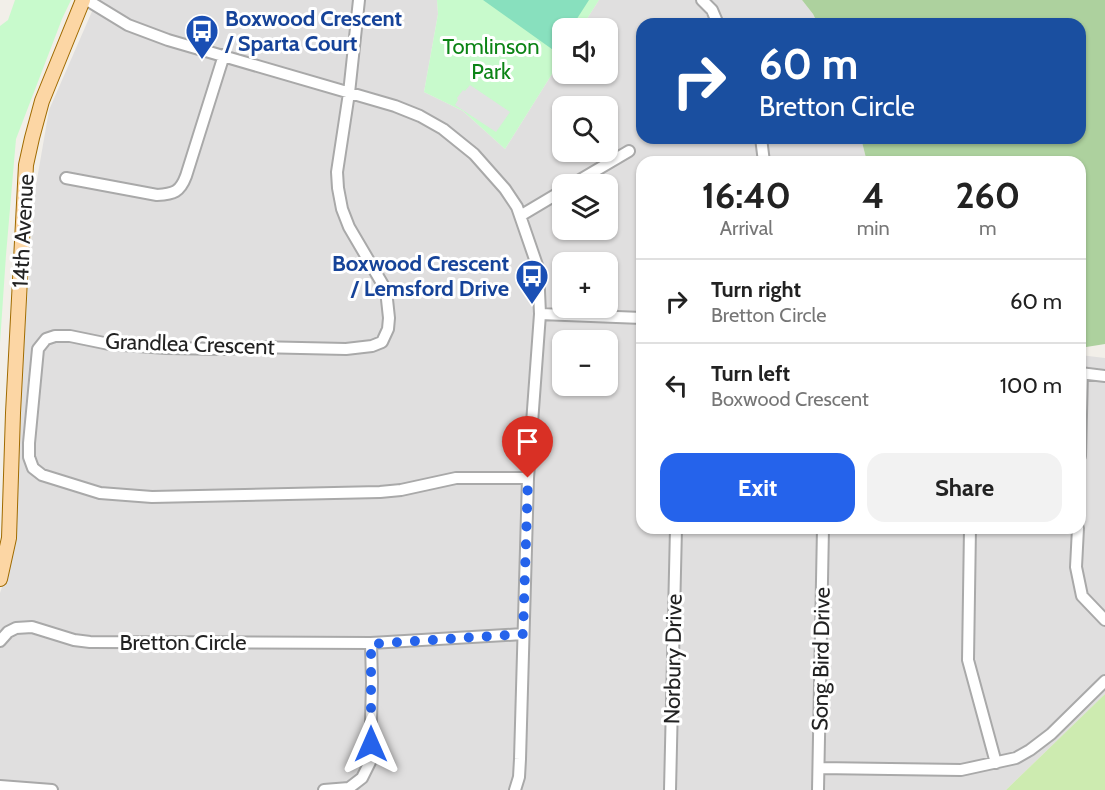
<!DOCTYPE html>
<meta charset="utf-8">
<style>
:root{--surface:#fff;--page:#f2f2f2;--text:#222;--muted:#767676;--line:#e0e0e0;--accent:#2563eb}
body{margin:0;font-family:Cabin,sans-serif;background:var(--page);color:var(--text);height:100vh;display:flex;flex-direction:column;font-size:22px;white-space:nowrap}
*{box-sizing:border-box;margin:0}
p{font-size:20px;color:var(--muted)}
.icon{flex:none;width:33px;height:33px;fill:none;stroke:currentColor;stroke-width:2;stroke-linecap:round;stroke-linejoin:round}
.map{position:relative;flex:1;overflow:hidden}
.details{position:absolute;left:636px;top:156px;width:450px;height:378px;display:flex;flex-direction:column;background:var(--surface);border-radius:18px;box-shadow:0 2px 4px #0004}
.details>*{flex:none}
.hud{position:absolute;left:636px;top:18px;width:450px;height:126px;border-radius:18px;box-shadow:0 2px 4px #0004;background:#1a4fa0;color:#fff;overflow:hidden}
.fabs{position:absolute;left:552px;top:18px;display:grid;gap:12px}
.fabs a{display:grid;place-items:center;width:66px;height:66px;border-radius:12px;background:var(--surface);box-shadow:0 2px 4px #0004;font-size:30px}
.pin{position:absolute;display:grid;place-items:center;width:51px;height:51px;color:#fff;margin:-62px -26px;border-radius:50% 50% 50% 0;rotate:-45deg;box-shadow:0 0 6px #0007}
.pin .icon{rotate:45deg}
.me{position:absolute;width:66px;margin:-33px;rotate:0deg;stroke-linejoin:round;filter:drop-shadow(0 0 4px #0008)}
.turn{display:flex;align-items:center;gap:21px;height:126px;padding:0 24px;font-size:27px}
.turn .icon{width:78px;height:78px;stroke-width:2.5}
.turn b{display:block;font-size:42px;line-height:51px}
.eta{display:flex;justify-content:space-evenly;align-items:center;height:102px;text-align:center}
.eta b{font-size:36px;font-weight:700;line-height:42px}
.cta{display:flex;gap:12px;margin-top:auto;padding:12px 24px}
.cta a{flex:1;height:69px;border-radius:18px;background:var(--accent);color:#fff;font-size:24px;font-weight:700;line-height:69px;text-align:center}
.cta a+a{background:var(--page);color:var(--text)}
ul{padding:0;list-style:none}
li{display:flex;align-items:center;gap:18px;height:84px;padding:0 24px;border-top:2px solid var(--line)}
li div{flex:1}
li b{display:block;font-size:22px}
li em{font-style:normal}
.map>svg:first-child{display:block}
</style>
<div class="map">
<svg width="1105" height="790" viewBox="0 0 1105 790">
<rect width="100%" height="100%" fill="#f2efe9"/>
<!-- residential -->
<path fill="#e0dfdf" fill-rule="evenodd" d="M97,0H437L438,14L424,92L463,111L505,149L562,58V74H608V28H581L599,0H802L813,14L818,24H642V138H861L867,162H642V528H1080V355L1105,358V694L1006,790H0V593L8,569L35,191L49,110ZM562,106H608V152H562ZM562,184H608V230H562ZM562,262H608V308H562ZM562,340H608V386H562Z"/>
<!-- grass -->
<path fill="#cdebb0" d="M1105,694V790H1006Z"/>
<!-- forest -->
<path fill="#add19e" d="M802,0H1105V344L1080,348V162H867L861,138H1080V24H818L813,14Z"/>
<!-- park -->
<path fill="#c8facc" d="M15,0H71L62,19L16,139L6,255L0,343V26L8,20Z
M437,0H599L581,28H562V58L505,149L463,111L424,92L438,14Z"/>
<!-- pitch -->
<path fill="#88e0be" d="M483,0H589L571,28H562V41L556,52Z"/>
<!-- parking -->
<path fill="#e2e2e2" d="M470,85L510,112L496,132L455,105L458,100L457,98L463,90L465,91Z"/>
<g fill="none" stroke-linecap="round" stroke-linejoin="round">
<defs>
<path id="minor" d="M87,0L128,25L168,40L395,106L420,116L443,129L474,154L505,189L517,207L538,268L540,314L528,478L520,759L519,777L515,790
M359,0L349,93L337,172L338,188L342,209L349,227L386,290L389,318L388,329L382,342L372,346L346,349L256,347L225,349L166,348L109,344L70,336H55L46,339L38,349L29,443V457L33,468L42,475L100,493L152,497L380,492L401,490L456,478H528
M702,0L712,10L718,24
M761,138L764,162
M66,178L157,195C174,194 180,192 186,176L224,55
M573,184L629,151
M520,216L562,191
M540,314L642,318
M1080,373L1105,376
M1080,456L1082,373
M970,528L968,660L996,763
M1078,528L1076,567L1082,596L1105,620
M0,641L8,632L16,628L32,627L74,640L90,642L371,643L523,634
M819,768L961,770L1016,758L1030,750L1051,734L1105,681
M0,786L52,790
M324,790L349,788L362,778L370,762L372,682L371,643
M670,790L676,528
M818,790L823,528"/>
<path id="major" d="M0,579L9,538L13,413L26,165L32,138L42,101L83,0"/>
</defs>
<!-- minor casing -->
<use href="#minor" stroke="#a9a9a9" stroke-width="14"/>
<!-- major casing -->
<use href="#major" stroke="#a06b00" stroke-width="16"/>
<!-- minor -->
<use href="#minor" stroke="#fff" stroke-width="10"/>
<!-- major -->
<use href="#major" stroke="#fcd6a4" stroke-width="14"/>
</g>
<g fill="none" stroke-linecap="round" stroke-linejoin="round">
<!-- route -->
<path stroke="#2563eb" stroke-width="10" stroke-dasharray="0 18" d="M371,744V644L523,634L528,478"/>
</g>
<!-- icons -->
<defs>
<symbol id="bus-pin" viewBox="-11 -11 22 30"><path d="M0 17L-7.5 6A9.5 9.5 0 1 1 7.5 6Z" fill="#1a4fb4" stroke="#fff"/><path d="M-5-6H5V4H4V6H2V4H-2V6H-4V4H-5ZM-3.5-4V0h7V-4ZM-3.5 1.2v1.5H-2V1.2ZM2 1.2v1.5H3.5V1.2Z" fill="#fff"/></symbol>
</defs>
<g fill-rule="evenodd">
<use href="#bus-pin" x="183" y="12" width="38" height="52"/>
<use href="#bus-pin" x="513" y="257" width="38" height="52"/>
</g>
<g text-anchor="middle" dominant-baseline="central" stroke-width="6" stroke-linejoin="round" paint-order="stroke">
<!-- transit labels -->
<g font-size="22" font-weight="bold" fill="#164399" stroke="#fff" text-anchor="start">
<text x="225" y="18">Boxwood Crescent<tspan x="225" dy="25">/ Sparta Court</tspan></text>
<text x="509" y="263" text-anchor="end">Boxwood Crescent<tspan x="509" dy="25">/ Lemsford Drive</tspan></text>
</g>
<!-- park labels -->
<g font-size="22" fill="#0c8416" stroke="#fff">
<text x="491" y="46">Tomlinson<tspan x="491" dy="25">Park</tspan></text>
</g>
<!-- street labels -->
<g font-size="22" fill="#222" stroke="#fff">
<text transform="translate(23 231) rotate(-87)">14th Avenue</text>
<text transform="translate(190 344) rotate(2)">Grandlea Crescent</text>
<text x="183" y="642">Bretton Circle</text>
<text transform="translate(673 659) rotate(-89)">Norbury Drive</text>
<text transform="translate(821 659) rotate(-89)">Song Bird Drive</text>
</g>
</g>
</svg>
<div class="fabs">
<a><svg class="icon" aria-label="sound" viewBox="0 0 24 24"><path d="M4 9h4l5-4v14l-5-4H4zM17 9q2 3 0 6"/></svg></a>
<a><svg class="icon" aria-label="search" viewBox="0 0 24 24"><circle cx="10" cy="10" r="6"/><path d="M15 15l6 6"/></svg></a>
<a><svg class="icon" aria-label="layers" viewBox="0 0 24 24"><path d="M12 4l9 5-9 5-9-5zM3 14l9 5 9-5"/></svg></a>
<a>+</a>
<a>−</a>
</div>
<div class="pin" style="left:528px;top:478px;background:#d93025"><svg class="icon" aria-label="arrive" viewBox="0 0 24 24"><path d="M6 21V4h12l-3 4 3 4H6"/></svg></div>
<svg class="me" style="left:371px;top:744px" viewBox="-20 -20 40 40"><path d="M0-17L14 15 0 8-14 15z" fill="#2563eb" stroke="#fff" stroke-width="4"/></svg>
<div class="hud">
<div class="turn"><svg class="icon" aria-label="right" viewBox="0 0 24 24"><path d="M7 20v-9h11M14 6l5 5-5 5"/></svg><div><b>60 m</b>Bretton Circle</div></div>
</div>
<section class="details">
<div class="eta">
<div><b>16:40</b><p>Arrival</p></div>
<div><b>4</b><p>min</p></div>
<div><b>260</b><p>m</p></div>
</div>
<ul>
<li><svg class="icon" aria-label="right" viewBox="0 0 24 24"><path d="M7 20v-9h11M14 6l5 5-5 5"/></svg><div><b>Turn right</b><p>Bretton Circle</p></div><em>60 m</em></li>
<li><svg class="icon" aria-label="left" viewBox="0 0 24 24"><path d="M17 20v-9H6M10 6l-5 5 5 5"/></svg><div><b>Turn left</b><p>Boxwood Crescent</p></div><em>100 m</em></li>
</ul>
<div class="cta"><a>Exit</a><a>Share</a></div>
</section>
</div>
